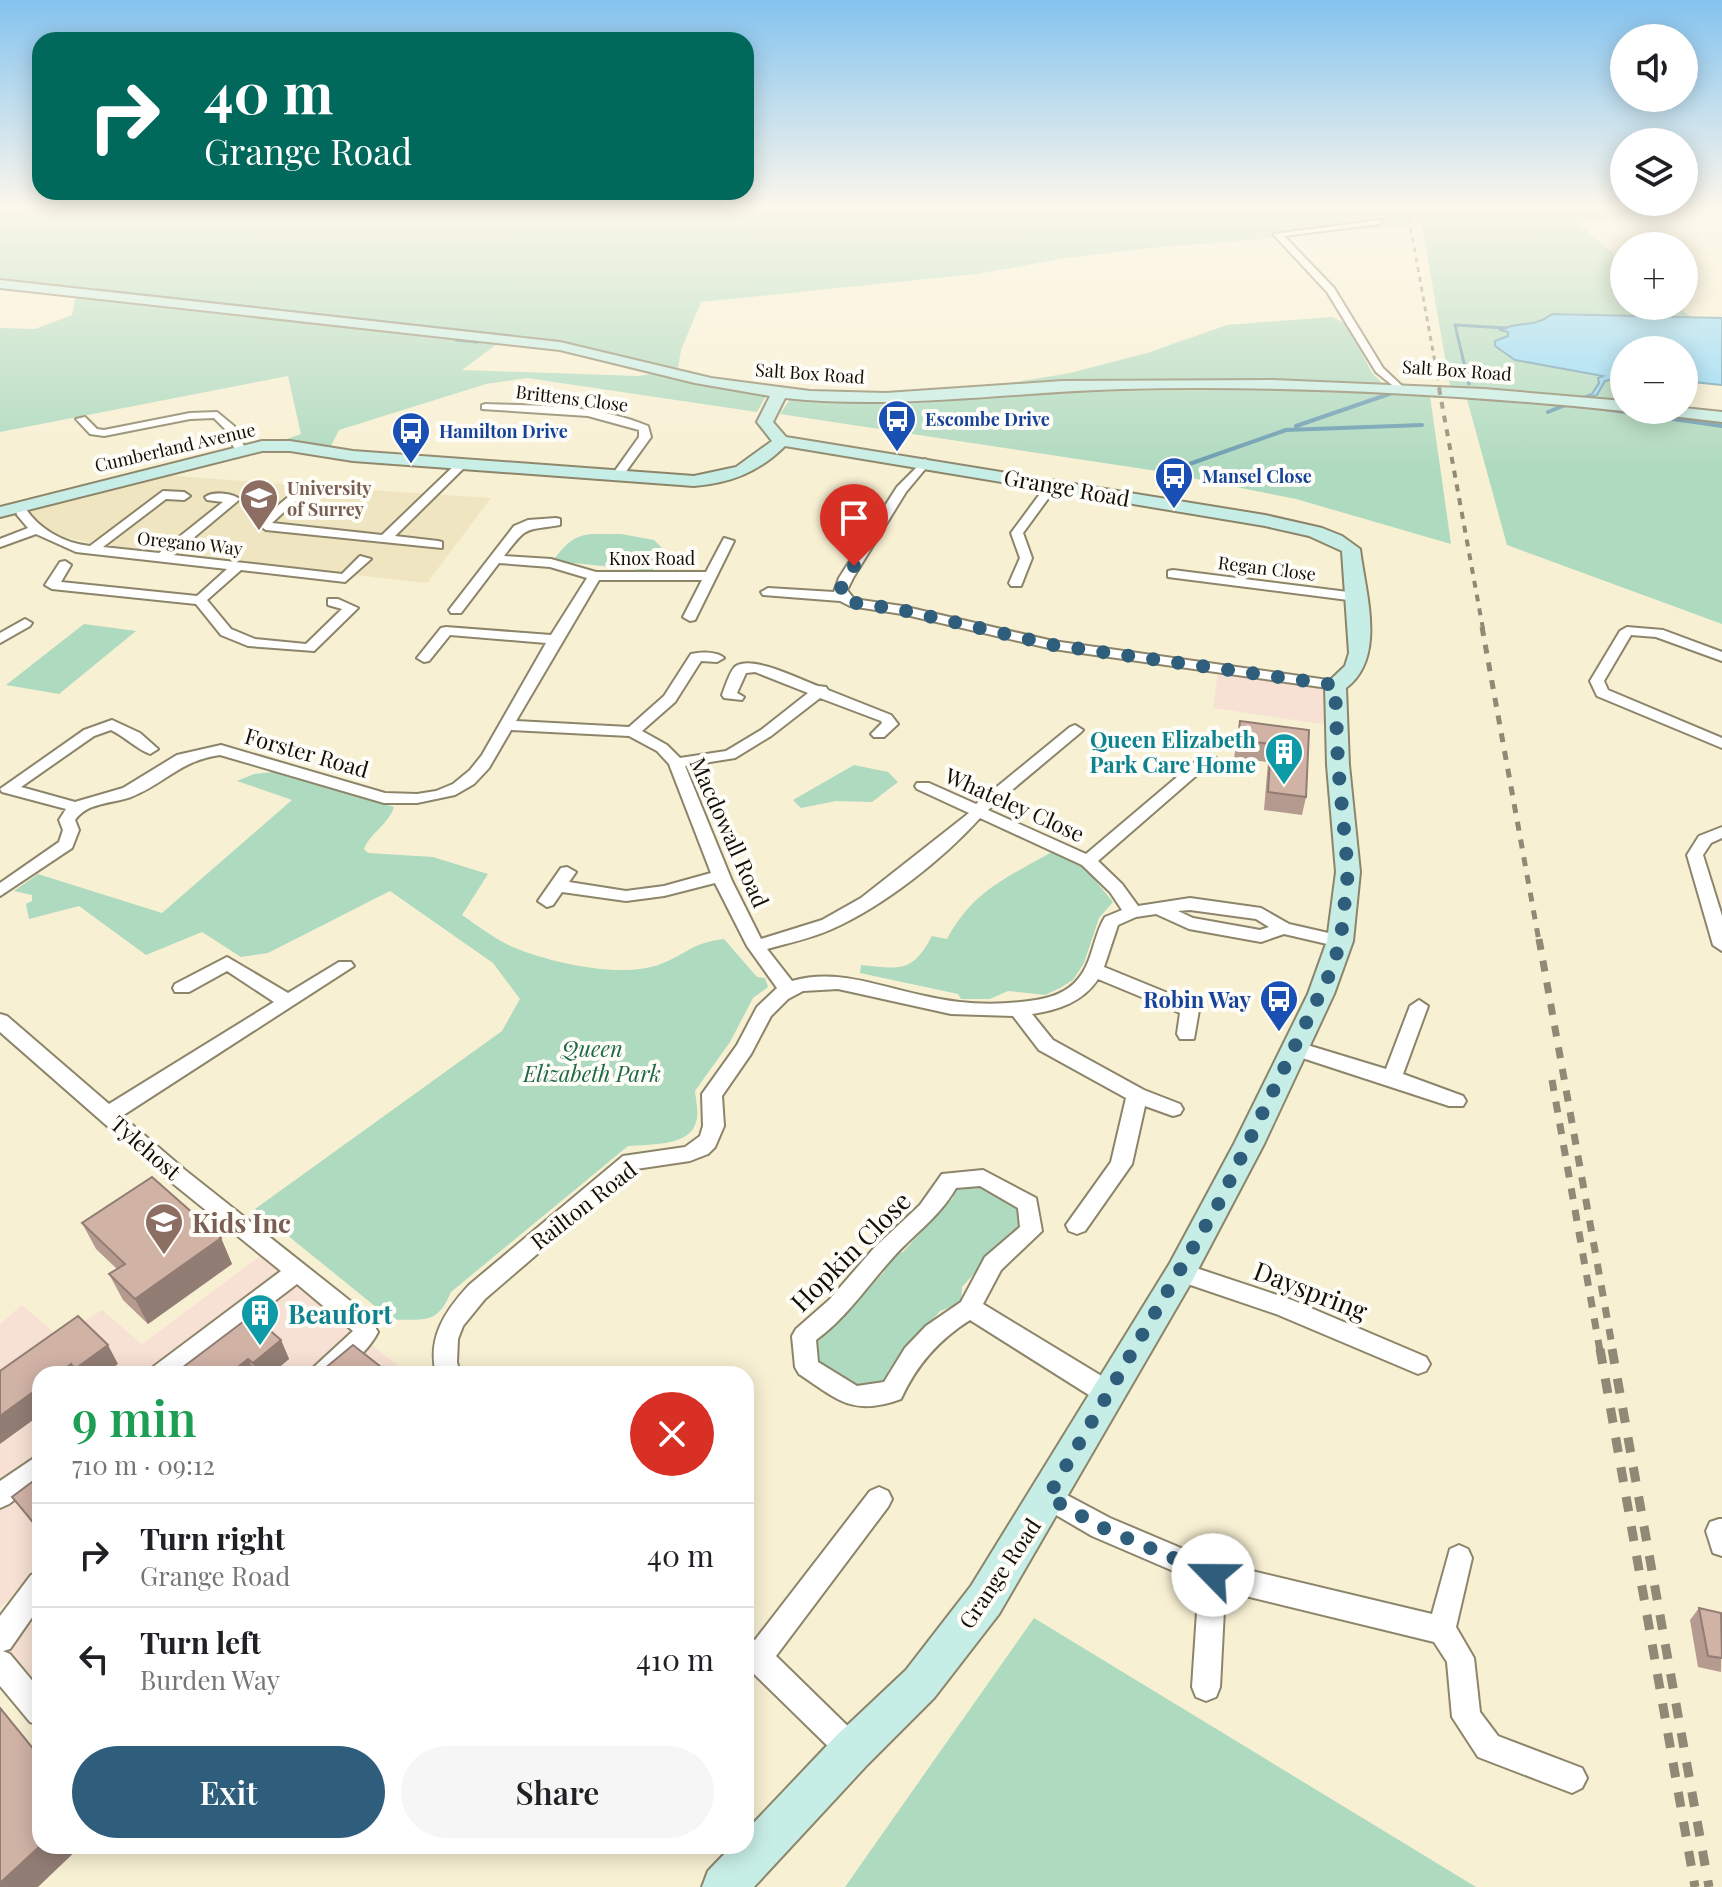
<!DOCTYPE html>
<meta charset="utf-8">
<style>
:root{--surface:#fff;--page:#f6f6f6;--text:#202124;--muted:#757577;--line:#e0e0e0;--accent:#2e5e7c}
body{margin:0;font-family:"Playfair Display",serif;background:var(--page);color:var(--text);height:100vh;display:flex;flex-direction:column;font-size:30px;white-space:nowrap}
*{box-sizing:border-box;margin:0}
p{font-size:26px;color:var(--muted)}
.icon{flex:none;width:44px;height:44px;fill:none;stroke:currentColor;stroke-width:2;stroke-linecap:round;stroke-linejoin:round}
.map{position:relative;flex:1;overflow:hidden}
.side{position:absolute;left:32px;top:1366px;width:722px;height:488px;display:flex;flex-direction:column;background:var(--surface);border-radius:24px;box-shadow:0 4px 20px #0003}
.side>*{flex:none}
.top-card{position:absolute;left:32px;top:32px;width:722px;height:168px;border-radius:24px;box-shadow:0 4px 20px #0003;background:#00695c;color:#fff;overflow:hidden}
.tools{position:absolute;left:1610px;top:24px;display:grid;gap:16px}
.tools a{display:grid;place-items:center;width:88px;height:88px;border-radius:50%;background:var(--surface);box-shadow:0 4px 20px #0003;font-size:40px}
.pin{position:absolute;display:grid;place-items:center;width:68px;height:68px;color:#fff;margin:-82px -34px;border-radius:50% 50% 50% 0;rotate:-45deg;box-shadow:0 0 8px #0007}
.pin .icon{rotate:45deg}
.me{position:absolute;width:88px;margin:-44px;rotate:293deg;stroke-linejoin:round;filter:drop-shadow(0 0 6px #0008)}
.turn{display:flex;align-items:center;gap:28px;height:168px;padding:0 40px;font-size:36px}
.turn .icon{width:104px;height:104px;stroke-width:2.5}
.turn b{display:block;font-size:56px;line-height:68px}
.round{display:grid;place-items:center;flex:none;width:84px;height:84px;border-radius:42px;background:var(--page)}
.head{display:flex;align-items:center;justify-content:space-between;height:136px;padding:0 40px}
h1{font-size:48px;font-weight:600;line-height:60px;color:#1e9e55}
.primary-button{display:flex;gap:16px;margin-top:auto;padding:16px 40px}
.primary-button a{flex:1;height:92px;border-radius:48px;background:var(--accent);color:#fff;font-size:32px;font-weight:600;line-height:92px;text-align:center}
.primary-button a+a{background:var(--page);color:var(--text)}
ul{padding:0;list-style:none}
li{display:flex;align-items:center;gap:24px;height:104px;padding:0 40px;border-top:2px solid var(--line)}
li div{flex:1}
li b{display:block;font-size:30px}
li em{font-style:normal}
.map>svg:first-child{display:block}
</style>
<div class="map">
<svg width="1722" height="1887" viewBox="0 0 1722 1887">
<rect width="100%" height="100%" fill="#f8f0d3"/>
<!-- commercial -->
<path fill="#f7e1d4" d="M1218,671L1306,683L1321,689L1328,696V725L1213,708Z
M260,1256L406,1372L40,1374V1573L0,1608V1324L22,1305L59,1337L102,1310L142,1344Z
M40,1590V1687L1,1641Z"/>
<!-- built -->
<path fill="#efe6c1" d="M152,474L307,486L491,498L427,583L112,548L60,536L43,527L30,512L42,503Z"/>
<!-- green -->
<path fill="#aedabf" d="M0,208H1722L1576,222L1624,262V306H1678L1692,318L1563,313L1534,325L1507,326L1501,330L1509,332L1508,336L1496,341L1624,377V404L1450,386L1422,226L1273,234L1276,238L1160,247L1066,258L976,274L701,302L681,350L678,368L604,351L0,282Z
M76,296L497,344L462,370L639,376L654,373L766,396L757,412L527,378L486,384L339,430L331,446L284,440L301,434L288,376L0,432V328L35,329L72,315Z
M1332,317L1347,324L1372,373L1382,383L1013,386L1010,383L1070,373L1147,353L1227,325Z
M1429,389L1451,544L1296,499L1157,471L780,414L790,399L899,400L1067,391Z
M1465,392L1722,420V624L1507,545Z
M621,534L654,540L662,548L652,571L553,561C576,529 585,535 621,534Z
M84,624L136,631L59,694L6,685Z
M854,765L888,772L898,782L872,802L836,801L801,808L793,800Z
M273,772L394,807C388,825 371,832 364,849L368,853L433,857L488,874L462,915C478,926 496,940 515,948C552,963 622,979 661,964C687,954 691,943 724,939L757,977L765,978L768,987L753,998L730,1042L695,1091C696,1101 699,1113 696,1122C690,1147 648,1144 628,1146L451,1292C437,1325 425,1319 392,1320L255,1209L502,1031L520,999L493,963L390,891L268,953L241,957L202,932L146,955L79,906L29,919L26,904L32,901V895L14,891L38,874L162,913L292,800L237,781L254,774Z
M1052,852L1085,868L1113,902L1099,918L1084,963L1073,980L1060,988L1045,995L1008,991L990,999H961L958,994L860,973L861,965C901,969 912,973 932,936L947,939C973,891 1006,878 1052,852Z
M982,1185L1017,1203L1024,1227L1011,1232L962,1287L961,1303L940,1311L888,1371L886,1383L855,1389L816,1362L815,1338L827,1331L884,1272L886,1257L903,1252L953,1198L955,1187Z
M1034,1618L1476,1887H845Z"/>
<!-- water -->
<path fill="#8fd9fa" stroke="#6a9cb1" stroke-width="2" d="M1552,314L1722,318V385L1684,381V350H1624V377L1605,381L1597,395L1590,397L1586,396L1592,394L1599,383L1598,378L1603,376L1515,360L1495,346V341L1508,336V332L1500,330C1518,320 1533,329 1552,314Z"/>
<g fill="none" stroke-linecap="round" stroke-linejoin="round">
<!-- stream-far1 -->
<path stroke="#6a9cb1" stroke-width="3" d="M97,290L512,336
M456,340L477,342
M1469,384L1455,325L1506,328"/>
<!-- stream -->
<path stroke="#6a9cb1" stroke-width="4" d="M1590,407L1722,426
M1548,412L1568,404
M1296,426L1395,392
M1174,473L1178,468L1286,430L1422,425"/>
<defs>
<path id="street" d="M1382,220L1379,224L1284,236L1334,288L1383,368L1402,386L1397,389L1376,372L1327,292L1273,234Z
M486,404C541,406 596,404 648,426L651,437L622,477L618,478L612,475L639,437V430L588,416L482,409V405Z
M217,412L234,426L246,450L244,452H236L225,429L214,418L190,419L104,436L90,434L76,419L85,417L97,429L104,430L190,413Z
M925,459L931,462L906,492L853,578L847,590L854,599L902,606L1053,641L1335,681L1342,685L1335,689L1053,649L902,614L850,606L840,601L763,595L761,592L768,588L834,592L839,578L897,487Z
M458,462L468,464L395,536L438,541L442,542V548L266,530L260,526L262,519L300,487L306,491L294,503L319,506V512L286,510L272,523L382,535Z
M1048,483L1058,485L1023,533L1032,558L1021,586H1011L1009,583L1020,558L1011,533Z
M163,491L184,492L190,496L184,500L166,499L103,547L159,553L223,502L207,500L205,497C213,491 232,493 240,499L173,555L342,574L360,556L371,559L345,582L241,570L207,600L231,629L255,639L306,644L342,609L328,605V599H338L358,608L314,651L248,646L221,635L196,604L52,589L45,585L60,562L65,561L71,565L61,582L197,596L227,569L76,552L36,534L0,547V539L28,528L17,515L15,504H23C36,528 63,543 90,546Z
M556,518L560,519V525C524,531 528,525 504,556L551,559L596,572H706L724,538L734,541L695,620L690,621L683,617L702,580H599L516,721L629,727L664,696L691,654C700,652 717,651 724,658L717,662L701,661L675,702L642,731L667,745L680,758L726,751L761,730L808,693L755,672L746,673L737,693L744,697L742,700L724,698L722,695C725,688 730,670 736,666C753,655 801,680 818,686L826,687L828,690L891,715L898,724L884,737H874L871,734L882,723L881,721L820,698L771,736L735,758L685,766L732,881L761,939L822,920L861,898L969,813L917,789L915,786L917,783H929L976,804L1070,727L1075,725L1083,730L1080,733L988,810L1086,854L1203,755H1213L1216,758L1213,761L1098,861L1122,884L1138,906L1190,898L1261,908L1289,924L1346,937L1349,941L1340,947L1284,934L1261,942L1189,929L1156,914L1136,917L1118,925L1104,967L1197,1005L1199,1010L1194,1039H1180L1177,1034L1180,1013L1098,979C1083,1002 1058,1010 1032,1014L1053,1040L1144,1090L1180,1104L1183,1109L1180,1114L1173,1116L1145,1106L1132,1164L1085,1231L1077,1234L1069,1231L1066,1225L1111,1162L1126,1098L1039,1050L1013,1016L951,1014L838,989L803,991L788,999L771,1016L751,1054L722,1096L724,1126L715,1147L708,1154L690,1161L636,1169L485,1299L463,1326L458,1339L457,1362L460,1374H436C427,1338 445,1311 469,1285L623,1156L685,1147L700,1136L703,1126L702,1094L737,1045L757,1007L777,988L747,946L715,883L664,896L626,901L562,892L553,905L547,907L538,901L561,868L567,867L576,872L569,882L626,891L664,886L711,873L669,764L657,751L629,736L511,730L489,768L474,784L455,795L417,803H384L220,755C179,761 166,783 131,797C111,804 88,802 75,820L79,830L72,848L0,896V883L59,842L63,830L59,820L66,809L2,792L0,789L84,730L112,720L140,733L158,749L150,754C137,749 125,737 111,730L94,736L21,787L75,802L123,788L177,755L221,745L385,793L417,794L436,791L453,784L470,770L482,755L546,643L450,635L429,661L424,662L417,658L441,628L446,627L551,635L587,578L550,567L499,563L461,613H451L449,610L514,526L528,520ZM980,818L1082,865L1110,892L1122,910L1105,917C1093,936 1093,962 1078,979C1066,994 1047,999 1029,1001C994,1006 959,1004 925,996C880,987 838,968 792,981L767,949C789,943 812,938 832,929C884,906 943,859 980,818ZM1190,910L1256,919L1269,927L1260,930L1193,918L1178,911Z
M1173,570L1356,593L1363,597L1356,601L1168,577V571Z
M25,619L32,623L30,626L0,643V633Z
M1627,627L1663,630L1722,652V661L1656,637L1631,635L1604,681L1608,690L1722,738V748L1597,696L1590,681L1620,631Z
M1722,827V838L1711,843L1703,855L1722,916V951L1713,945L1687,855L1699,836Z
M227,957L288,993L339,962H351L354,966L122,1116L185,1170L368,1315L378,1332C369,1350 354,1361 339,1374H310L314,1367L353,1331L297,1284L179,1374H149L153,1367L281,1271L171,1182L0,1032V1014L7,1016L109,1104L274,1002L227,971L189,992H175L173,988L175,984Z
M1419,1000L1428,1006L1403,1074L1463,1096L1466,1101L1463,1106H1449L1287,1053L1284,1048L1287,1043L1294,1041L1386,1069L1410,1006Z
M983,1170L1036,1198L1042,1231L1001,1270L983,1304L1118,1386L1121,1394L1118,1402L1109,1405L1100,1402L970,1320C938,1340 916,1366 901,1399C852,1417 837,1399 799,1374L795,1367L792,1336L796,1329L829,1300L874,1248L920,1205L942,1174ZM980,1186L1018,1208L1020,1227L985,1257L961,1302L926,1326L905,1348L884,1382L857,1386L818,1362L816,1340C846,1318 865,1289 889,1262C911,1236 939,1218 956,1188Z
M1181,1263L1292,1300L1426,1357L1430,1364L1426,1371L1418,1374L1276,1314L1173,1279L1170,1272L1173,1265Z
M40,1454V1480L9,1504L0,1508V1481Z
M1048,1485L1110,1518L1214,1562L1432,1614L1450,1549L1459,1545L1468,1549L1472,1558L1456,1627L1474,1658L1480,1712L1498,1736L1582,1768L1587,1778L1582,1788L1572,1793L1478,1757L1452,1717L1447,1662L1434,1642L1225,1591L1220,1687L1216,1697L1206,1701L1196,1697L1192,1687L1199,1582L1092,1536L1039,1505L1035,1497L1039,1489Z
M879,1487L888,1491L892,1499L888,1507L776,1656L862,1740L866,1750L862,1760L852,1764L842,1760L746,1666V1636L755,1640L870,1491Z
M1719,1519H1722V1556L1713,1553L1706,1531L1710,1522Z
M40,1571V1606L10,1649L3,1651L10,1654L40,1690V1726L30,1722L0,1686V1616L31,1575Z"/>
<path id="secondary" d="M0,280L560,342L711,378L810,391L886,393L1062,381L1273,380L1484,389L1624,401V410H1627L1624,411C1457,394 1290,385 1123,389C1010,392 897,410 785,398L773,422L786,437L1265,515L1322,528L1342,536L1360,549C1365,592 1387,657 1346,688L1349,765L1360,872L1353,941L1334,994L1264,1144L1192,1281L999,1614L934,1698L867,1765L754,1887H702L708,1871L732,1846H746V1831L837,1735L906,1670L971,1586L1170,1263L1234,1144L1308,994L1327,941L1336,872L1327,765L1325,685L1345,666L1349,653L1342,551L1309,536L1265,526L785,446C759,472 730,483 694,486L353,461L290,451H262L0,517V507L262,441H290L353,451L694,476L736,467L772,441L757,422L770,396L695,383L560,350L0,288Z
M1684,408L1722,412V422L1663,415L1655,410Z"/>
</defs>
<!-- street casing -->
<use href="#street" stroke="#8c856a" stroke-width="4"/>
<!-- secondary casing -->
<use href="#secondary" stroke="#8c856a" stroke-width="4"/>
<!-- street -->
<use href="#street" fill="#fff" fill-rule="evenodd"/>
<!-- secondary -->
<use href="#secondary" fill="#c7eee6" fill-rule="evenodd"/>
<!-- rail-far4 -->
<path stroke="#8f8975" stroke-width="3" stroke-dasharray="5 5" stroke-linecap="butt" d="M1407,208L1440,390"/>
<!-- rail-far3 -->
<path stroke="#8f8975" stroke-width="4" stroke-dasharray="7 7" stroke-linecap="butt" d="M1439,388L1483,629"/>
<!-- rail-far2 -->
<path stroke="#8f8975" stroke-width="5" stroke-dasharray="9 9" stroke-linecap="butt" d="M1482,627L1539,941"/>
<!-- rail-far1 -->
<path stroke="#8f8975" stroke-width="7" stroke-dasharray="11 11" stroke-linecap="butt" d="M1539,939L1613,1351
M1552,1080L1600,1351"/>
<!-- rail -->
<path stroke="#8f8975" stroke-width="9" stroke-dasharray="15 15" stroke-linecap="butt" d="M1600,1349L1695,1887
M1612,1349L1709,1887"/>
</g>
<!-- wall -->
<path fill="#b49a8f" d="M1240,721L1309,730L1306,797L1302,815L1264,810L1268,762L1234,758Z
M82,1223L221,1238L232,1264L148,1324L123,1300L109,1274L117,1269L96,1249Z
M281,1340L289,1359L271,1374H174Z
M40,1476V1533L12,1497Z
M1699,1608L1722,1616L1721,1672L1698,1667L1690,1620Z"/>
<!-- shaded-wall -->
<path fill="#927d74" d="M221,1238L232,1264L148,1324L135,1299Z
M281,1340L289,1359L271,1374H258L253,1363Z
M108,1345L118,1364L104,1374H78L75,1369Z
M248,1359L255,1374H229Z
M71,1364L77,1374H58Z
M381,1367L383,1374H372Z
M40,1387V1415L0,1444V1416Z
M0,1707L40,1756V1757L0,1708Z
M40,1846H81L38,1887H0V1883Z"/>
<!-- building -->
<path fill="#d1b3a6" stroke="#927d74" stroke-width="2" d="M1240,721L1309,730L1306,797L1268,792L1271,744L1238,740Z
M152,1177L221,1238L135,1299L109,1274L125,1264L82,1223Z
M252,1315L281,1340L253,1363L248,1359L229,1374H174Z
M78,1316L108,1345L75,1369L71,1364L58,1374H40V1387L0,1416V1371Z
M353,1345L381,1367L372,1374H318Z
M40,1476V1524L37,1527L12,1497Z
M1699,1608L1721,1613L1722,1658L1708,1656Z
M0,1708L40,1757V1846L0,1883Z"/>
<!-- sky -->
<linearGradient id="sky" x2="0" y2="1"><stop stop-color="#84c3ef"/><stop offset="0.44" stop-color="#fcf8eb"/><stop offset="1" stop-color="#fcf8eb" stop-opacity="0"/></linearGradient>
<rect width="1722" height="472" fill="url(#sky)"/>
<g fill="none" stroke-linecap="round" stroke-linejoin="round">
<!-- route -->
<path stroke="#2e5e7c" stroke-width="14" stroke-dasharray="0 25.2" d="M854,566L840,590L843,597L850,602L902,610L1053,645L1335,685L1338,765L1348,872L1341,937L1333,967L1220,1201L1048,1497L1101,1527L1213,1575"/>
</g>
<!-- icons -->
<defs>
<symbol id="bus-pin" viewBox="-11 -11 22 30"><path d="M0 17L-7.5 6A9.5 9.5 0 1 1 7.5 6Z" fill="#1a4fb4" stroke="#fffdf7"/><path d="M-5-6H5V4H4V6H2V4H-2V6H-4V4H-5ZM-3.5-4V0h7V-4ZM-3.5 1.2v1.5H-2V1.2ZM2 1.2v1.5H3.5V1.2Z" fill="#fff"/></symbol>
<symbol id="university-pin" viewBox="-11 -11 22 30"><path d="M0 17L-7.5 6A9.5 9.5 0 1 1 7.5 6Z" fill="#8d6e63" stroke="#fffdf7"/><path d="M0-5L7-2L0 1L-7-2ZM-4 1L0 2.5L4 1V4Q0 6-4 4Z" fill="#fff"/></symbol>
<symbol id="building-pin" viewBox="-11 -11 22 30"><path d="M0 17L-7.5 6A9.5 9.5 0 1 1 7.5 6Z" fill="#0f9aa8" stroke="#fffdf7"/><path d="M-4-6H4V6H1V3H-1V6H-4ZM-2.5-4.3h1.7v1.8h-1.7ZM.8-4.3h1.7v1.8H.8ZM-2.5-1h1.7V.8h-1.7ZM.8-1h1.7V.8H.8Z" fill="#fff"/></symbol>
<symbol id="school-pin" viewBox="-11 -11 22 30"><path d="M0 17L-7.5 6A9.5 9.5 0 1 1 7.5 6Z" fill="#8d6e63" stroke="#fffdf7"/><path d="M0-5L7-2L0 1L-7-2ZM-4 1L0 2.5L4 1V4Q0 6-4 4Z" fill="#fff"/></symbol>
</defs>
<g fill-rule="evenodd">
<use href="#bus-pin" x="875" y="397" width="44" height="60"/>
<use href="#bus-pin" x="389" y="409" width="44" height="60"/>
<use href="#bus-pin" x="1152" y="454" width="44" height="60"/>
<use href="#university-pin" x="237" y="476" width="44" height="60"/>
<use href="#building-pin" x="1262" y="730" width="44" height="60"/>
<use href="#bus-pin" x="1257" y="977" width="44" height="60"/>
<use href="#school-pin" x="142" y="1200" width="44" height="60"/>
<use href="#building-pin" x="238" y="1291" width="44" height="60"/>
</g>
<g text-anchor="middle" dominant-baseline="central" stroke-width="8" stroke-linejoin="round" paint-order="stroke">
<!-- far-street labels -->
<g font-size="18" fill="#120f06" stroke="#fffdf7">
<text transform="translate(1457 370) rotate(4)">Salt Box Road</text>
<text transform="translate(810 373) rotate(4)">Salt Box Road</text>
<text transform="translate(572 398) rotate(7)">Brittens Close</text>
<text transform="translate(175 447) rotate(-13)">Cumberland Avenue</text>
<text transform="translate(190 543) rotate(6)">Oregano Way</text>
<text x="652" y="558">Knox Road</text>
<text transform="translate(1267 568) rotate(7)">Regan Close</text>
</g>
<!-- far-transit labels -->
<g font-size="18" font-weight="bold" fill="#164399" stroke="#fffdf7" text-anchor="start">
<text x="925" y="419">Escombe Drive</text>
<text x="439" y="431">Hamilton Drive</text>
<text x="1202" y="476">Mansel Close</text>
</g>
<!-- far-education labels -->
<g font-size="18" font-weight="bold" fill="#785e54" stroke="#fffdf7" text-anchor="start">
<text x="287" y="488">University<tspan x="287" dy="21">of Surrey</tspan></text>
</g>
<!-- street labels -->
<g font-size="22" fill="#120f06" stroke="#fffdf7">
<text transform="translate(1067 487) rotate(10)">Grange Road</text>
<text transform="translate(307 752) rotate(16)">Forster Road</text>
<text transform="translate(1015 804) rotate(24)">Whateley Close</text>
<text transform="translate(730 832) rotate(66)">Macdowall Road</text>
<text transform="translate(146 1147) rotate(41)">Tylehost</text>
<text transform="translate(583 1205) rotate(-38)">Railton Road</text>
<text transform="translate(999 1573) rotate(-56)">Grange Road</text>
</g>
<!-- culture labels -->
<g font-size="22" font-weight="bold" fill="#0d838f" stroke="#fffdf7" text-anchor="end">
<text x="1256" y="739">Queen Elizabeth<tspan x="1256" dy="25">Park Care Home</tspan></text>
</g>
<!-- transit labels -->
<g font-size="22" font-weight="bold" fill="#164399" stroke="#fffdf7" text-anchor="end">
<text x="1251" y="999">Robin Way</text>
</g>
<!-- park labels -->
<g font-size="22" font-style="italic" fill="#1c6744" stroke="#fffdf7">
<text x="592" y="1048">Queen<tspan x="592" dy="25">Elizabeth Park</tspan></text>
</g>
<!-- near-education labels -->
<g font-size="26" font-weight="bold" fill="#785e54" stroke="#fffdf7" text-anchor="start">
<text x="192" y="1222">Kids Inc</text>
</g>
<!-- near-street labels -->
<g font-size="26" fill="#120f06" stroke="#fffdf7">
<text transform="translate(850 1251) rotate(-45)">Hopkin Close</text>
<text transform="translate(1311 1290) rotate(21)">Dayspring</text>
</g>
<!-- near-culture labels -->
<g font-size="26" font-weight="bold" fill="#0d838f" stroke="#fffdf7" text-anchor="start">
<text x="288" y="1313">Beaufort</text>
</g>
</g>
</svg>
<div class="tools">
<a><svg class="icon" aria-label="sound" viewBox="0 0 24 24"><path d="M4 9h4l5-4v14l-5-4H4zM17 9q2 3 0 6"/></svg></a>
<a><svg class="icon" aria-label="layers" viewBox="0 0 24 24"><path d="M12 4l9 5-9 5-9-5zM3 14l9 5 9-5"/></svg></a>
<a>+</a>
<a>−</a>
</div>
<div class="pin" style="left:854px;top:566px;background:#d93025"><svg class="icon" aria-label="arrive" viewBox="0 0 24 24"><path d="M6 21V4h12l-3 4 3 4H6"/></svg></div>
<svg class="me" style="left:1213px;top:1575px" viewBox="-20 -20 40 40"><circle r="19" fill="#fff"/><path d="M0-13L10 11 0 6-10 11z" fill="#2e5e7c"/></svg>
<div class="top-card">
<div class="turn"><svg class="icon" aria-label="right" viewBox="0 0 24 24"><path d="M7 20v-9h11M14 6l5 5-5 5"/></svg><div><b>40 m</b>Grange Road</div></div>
</div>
<section class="side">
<div class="head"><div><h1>9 min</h1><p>710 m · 09:12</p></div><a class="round" style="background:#d93025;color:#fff"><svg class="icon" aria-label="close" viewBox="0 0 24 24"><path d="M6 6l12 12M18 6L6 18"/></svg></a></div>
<ul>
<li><svg class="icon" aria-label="right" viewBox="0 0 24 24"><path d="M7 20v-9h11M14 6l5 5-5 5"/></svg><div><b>Turn right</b><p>Grange Road</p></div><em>40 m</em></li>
<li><svg class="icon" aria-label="left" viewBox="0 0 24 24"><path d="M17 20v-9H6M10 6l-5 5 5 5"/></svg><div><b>Turn left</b><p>Burden Way</p></div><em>410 m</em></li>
</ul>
<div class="primary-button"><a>Exit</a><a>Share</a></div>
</section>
</div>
